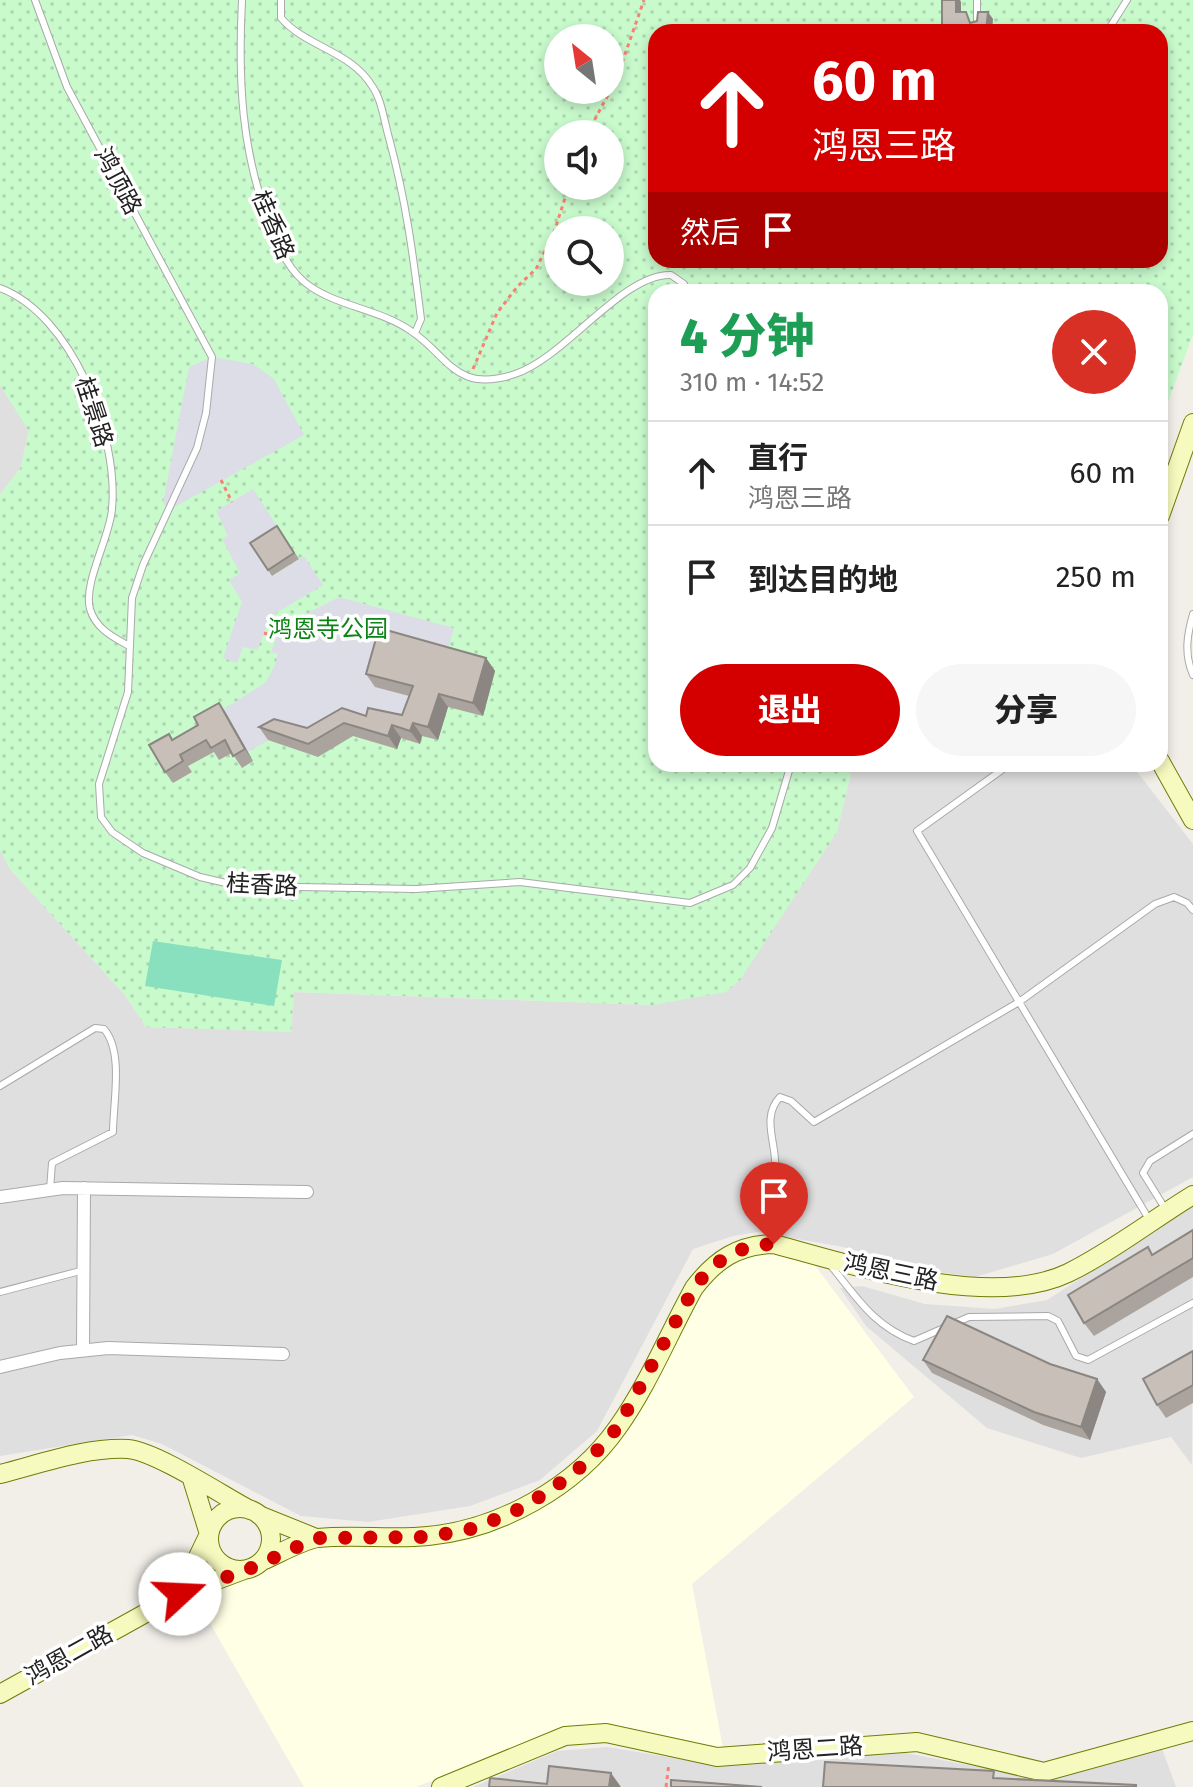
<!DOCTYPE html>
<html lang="zh">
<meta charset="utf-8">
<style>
:root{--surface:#fff;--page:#f6f6f6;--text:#222;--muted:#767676;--line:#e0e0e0;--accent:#d40000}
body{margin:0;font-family:"Fira Sans","Noto Sans SC",sans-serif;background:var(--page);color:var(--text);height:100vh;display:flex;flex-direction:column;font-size:30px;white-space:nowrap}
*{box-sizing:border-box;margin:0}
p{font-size:26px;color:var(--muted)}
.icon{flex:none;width:44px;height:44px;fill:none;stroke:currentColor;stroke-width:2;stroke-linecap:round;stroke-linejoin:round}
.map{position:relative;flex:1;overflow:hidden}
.side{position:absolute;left:648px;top:284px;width:520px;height:488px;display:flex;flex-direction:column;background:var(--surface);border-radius:24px;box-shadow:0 4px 12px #0003}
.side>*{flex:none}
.guide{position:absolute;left:648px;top:24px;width:520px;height:244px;border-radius:24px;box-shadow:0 4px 12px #0003;background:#d40000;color:#fff;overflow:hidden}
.needle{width:52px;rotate:330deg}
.tools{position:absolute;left:544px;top:24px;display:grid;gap:16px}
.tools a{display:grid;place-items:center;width:80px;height:80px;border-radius:50%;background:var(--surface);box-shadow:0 4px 12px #0003;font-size:40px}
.pin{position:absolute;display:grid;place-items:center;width:68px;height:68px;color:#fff;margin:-82px -34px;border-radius:50% 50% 50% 0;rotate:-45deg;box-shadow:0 0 8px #0007}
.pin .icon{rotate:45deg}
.me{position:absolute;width:88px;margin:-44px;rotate:70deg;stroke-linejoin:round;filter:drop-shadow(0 0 6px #0008)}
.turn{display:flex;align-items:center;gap:28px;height:168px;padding:0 32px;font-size:36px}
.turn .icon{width:104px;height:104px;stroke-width:2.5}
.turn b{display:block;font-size:56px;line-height:68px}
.then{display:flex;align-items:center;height:76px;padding:0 32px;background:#0003;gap:16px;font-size:30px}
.round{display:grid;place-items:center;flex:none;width:84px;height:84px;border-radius:42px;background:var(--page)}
.headline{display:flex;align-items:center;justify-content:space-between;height:136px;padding:0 32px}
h1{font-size:48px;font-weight:800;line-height:60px;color:#1e9e55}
.action{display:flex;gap:16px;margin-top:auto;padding:16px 32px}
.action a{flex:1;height:92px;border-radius:48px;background:var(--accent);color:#fff;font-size:32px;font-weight:800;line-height:92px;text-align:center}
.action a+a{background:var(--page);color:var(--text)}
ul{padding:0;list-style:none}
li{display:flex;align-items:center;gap:24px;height:104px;padding:0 32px;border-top:2px solid var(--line)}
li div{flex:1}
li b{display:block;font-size:30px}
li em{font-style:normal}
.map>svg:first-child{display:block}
</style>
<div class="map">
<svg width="1193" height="1787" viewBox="0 0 1193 1787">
<defs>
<pattern id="park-dots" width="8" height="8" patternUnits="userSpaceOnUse" patternTransform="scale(2)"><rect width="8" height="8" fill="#c8facc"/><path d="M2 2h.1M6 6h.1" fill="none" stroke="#acd6af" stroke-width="1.8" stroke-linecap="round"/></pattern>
</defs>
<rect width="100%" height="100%" fill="#f2efe9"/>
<!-- residential -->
<path fill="#e0dfdf" d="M0,385L29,430L21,467L0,495Z
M853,764H1124L1138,773L1193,844V1177L1053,1254L975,1277L937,1272L843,1247L758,1232L733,1236L693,1249L597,1431L540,1480L470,1506L368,1522L301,1516L162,1444L132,1435L0,1456V850L10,869L125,995L146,1027L291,1031L294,992L653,1005L837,832Z
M1193,1206L1192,1465L1171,1437L1081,1458L987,1428L866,1326L840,1288L862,1286L925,1304L995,1309L1047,1300Z
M1161,1746L1176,1787H473L557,1751L607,1747L717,1765L901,1752L1044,1780Z"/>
<!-- education -->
<path fill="#ffffe5" d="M772,1251L813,1263L914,1397L692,1584L723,1748L604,1723L561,1729L416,1787H304L196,1599L317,1545H428L470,1538L515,1521L593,1468L699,1294L714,1277L752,1253Z"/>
<!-- park -->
<path fill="url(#park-dots)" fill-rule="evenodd" d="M0,0H1193V335L1160,423V292H656V764H853L837,832L740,980L726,992L653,1005L294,992L291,1032L146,1027L125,995L10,869L0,850V495L21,467L29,431L0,385ZM656,32H1160V260H656ZM558,38H610V90H558ZM558,134H610V186H558ZM558,230H610V282H558Z"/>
<!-- pitch -->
<path fill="#88e0be" d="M153,941L282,960L274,1006L145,986Z"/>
<!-- plaza -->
<path fill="#dddde8" d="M212,357L253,364L274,379L304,435L169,510L163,503L189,367Z
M253,489L281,532L273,576L304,556L323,585L271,616L257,650L243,647L237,663L223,658L242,602L229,580L240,573L222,539L228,536L216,511Z
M339,597L454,628L428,721H351L316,741L283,732L248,752L222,710L265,683L275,665L278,654L271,652L284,618L292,621Z"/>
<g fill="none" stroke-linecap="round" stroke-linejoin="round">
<defs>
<path id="lane" d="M35,0L67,87L212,357L206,413L197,448L143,565L132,598L128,692L99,784L101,817L112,832L143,853L200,877L239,886L416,889L520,882L690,903L733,885L750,868L772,828L791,764
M242,0C238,79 241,153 271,227C279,249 290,273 311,287C341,307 381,310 411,331C449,356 455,394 515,374C566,357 623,273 671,275L684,284L687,292
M281,0V18C306,47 351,51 372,86C382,100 384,121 389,138C406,201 413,254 421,319L415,333
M977,0V24
M1107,32L1127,0
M0,288C72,315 119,435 112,509C110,537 83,583 90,609C96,629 113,637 129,646
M1193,614C1187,635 1184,654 1193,675
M1010,764L917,831L1150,1221
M0,1086L95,1028L104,1029C124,1052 113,1103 113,1132L52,1163L50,1189
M775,1170C778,1146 760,1118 780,1097L791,1101L814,1122L1019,1002L1155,904L1174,897L1187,903L1193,910
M1166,1210L1143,1173L1150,1161L1193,1134
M832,1267C857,1298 875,1327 914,1341L969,1317L1048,1316L1058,1321L1076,1356L1088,1360L1193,1303
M0,1292L84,1270"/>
<path id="street" d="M0,1197L63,1188L307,1192
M83,1350L84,1188
M0,1367L60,1353L108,1348L283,1354"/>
<path id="secondary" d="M1160,516L1193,423
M1160,761L1193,820
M0,1474C40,1464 86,1447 128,1449C155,1451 222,1495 250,1510
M209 1539a31 31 0 1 1 62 0a31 31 0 1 1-62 0Z
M259,1515L316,1538
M262,1561C279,1554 300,1541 318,1538C354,1534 392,1540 428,1536C500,1529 576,1487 618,1427C648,1385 669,1333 694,1288C716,1259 738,1245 774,1244C855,1266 991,1310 1068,1273C1111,1252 1152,1220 1193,1195
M180,1594L209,1534L192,1479
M0,1694L180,1594L244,1570
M441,1787L565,1736L606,1733L717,1757L917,1742L1044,1772L1193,1731"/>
</defs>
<!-- lane casing -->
<use href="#lane" stroke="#a9a9a9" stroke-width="8"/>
<!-- street casing -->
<use href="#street" stroke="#a9a9a9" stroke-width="14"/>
<!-- secondary casing -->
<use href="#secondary" stroke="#707d05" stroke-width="20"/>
<!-- path -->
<path stroke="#fa8072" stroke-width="3" stroke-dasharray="4 4" stroke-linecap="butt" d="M587,134L616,80L644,0
M473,369L497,313L517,287L536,269L554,232L569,186
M221,480L232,502
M264,633L276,637
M666,1787L669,1763"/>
<!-- lane -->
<use href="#lane" stroke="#fff" stroke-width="6"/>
<!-- street -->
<use href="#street" stroke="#fff" stroke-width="12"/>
<!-- secondary -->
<use href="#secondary" stroke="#f7fabf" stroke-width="18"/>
</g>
<!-- wall -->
<path fill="#aba49e" d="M277,526L299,559L272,576L250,543Z
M486,658L495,671L483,716L448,707L438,740L422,736L420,744L401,738L397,749L353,736L318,757L268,740L259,727L307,728L366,716L402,715L409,696L375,687L366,674Z
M219,703L227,715L253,761L242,768L232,753L219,760L214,752L188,766L192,772L173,783L165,772L173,740L198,725Z
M1193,1230V1277L1094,1336L1084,1323L1153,1254Z
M1193,1351V1403L1166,1418L1157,1405Z
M923,1360L1050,1364L1097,1379L1106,1392L1090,1440L1043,1425L932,1373Z"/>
<!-- shaded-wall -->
<path fill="#8b8681" d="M956,0H960L961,2V19L956,12Z
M988,12L993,19L992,32H986Z
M486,658L495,671L483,716L473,703Z
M439,694L448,707L438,740L428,727Z
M219,703L227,715L253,761L245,749Z
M413,723L422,736L420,744L410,731Z
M392,725L401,738L397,749L388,736Z
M1097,1379L1106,1392L1090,1440L1081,1427Z
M611,1773L621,1787H609Z"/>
<!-- building -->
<path fill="#c7bfb8" stroke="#8b8681" stroke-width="2" d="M942,0H956V12H966L970,23L977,21L978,12H988L986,32H942Z
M277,526L294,553L268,570L250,543Z
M379,628L486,658L473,703L439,694L428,727L413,723L410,731L392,725L388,736L344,723L308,744L259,727L274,719L307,728L342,708L366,716L368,708L402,715L413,686L366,674Z
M219,703L245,749L233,756L225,740L211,748L206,740L180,755L183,761L165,772L149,745L169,734L172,740L198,725L194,717Z
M1193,1230V1258L1084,1323L1068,1295L1148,1247L1152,1255Z
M947,1316L1050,1364L1097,1379L1081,1427L1034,1412L923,1360Z
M1193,1351V1385L1157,1405L1143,1379Z
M825,1762L994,1771L993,1778L1136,1785V1787H823Z
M549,1766L611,1773L609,1787H489L490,1778L547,1784Z
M671,1780L762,1787H671Z"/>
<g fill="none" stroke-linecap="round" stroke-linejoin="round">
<!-- route -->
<path stroke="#d40000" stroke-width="14" stroke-dasharray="0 25.2" d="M180,1594L254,1567L316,1538L426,1537L468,1530L512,1513L551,1490L587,1462L618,1427L694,1288C716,1259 738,1245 774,1244"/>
</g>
<g text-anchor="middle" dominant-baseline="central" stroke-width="7" stroke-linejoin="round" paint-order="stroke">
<!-- street labels -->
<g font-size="24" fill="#222" stroke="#fff">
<text transform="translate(118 181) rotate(62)">鸿顶路</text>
<text transform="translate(273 225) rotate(67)">桂香路</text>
<text transform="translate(94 412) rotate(72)">桂景路</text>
<text transform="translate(262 885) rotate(3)">桂香路</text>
<text transform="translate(891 1272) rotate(12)">鸿恩三路</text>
<text transform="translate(69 1655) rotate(-29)">鸿恩二路</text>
<text transform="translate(815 1749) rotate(-4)">鸿恩二路</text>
</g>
<!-- park labels -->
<g font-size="24" fill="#0c8416" stroke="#fff">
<text x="328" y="629">鸿恩寺公园</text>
</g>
</g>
</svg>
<div class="tools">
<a><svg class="needle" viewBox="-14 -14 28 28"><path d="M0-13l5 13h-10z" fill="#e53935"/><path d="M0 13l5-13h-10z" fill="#767676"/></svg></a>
<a><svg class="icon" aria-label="sound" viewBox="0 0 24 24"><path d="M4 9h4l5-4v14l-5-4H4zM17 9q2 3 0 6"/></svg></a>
<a><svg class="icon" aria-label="search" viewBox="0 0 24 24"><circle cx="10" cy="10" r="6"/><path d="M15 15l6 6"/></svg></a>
</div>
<div class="pin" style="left:774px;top:1244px;background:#d93025"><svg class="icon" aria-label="arrive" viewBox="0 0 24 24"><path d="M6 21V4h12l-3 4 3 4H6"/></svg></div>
<svg class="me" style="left:180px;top:1594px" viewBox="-20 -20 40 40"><circle r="19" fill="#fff"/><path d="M0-13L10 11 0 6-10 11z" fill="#d40000"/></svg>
<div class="guide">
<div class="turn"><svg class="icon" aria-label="ahead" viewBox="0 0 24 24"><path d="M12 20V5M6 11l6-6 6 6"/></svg><div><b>60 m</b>鸿恩三路</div></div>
<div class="then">然后<svg class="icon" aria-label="arrive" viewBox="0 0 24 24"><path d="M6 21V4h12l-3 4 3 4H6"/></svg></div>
</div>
<section class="side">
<div class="headline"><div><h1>4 分钟</h1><p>310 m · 14:52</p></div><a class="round" style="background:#d93025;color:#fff"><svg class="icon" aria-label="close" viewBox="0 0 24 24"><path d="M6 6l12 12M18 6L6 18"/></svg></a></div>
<ul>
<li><svg class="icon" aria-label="ahead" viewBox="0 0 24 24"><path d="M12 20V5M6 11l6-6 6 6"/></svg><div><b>直行</b><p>鸿恩三路</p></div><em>60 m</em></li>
<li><svg class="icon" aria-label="arrive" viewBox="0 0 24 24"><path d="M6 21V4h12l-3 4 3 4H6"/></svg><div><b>到达目的地</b></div><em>250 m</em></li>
</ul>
<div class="action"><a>退出</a><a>分享</a></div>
</section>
</div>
